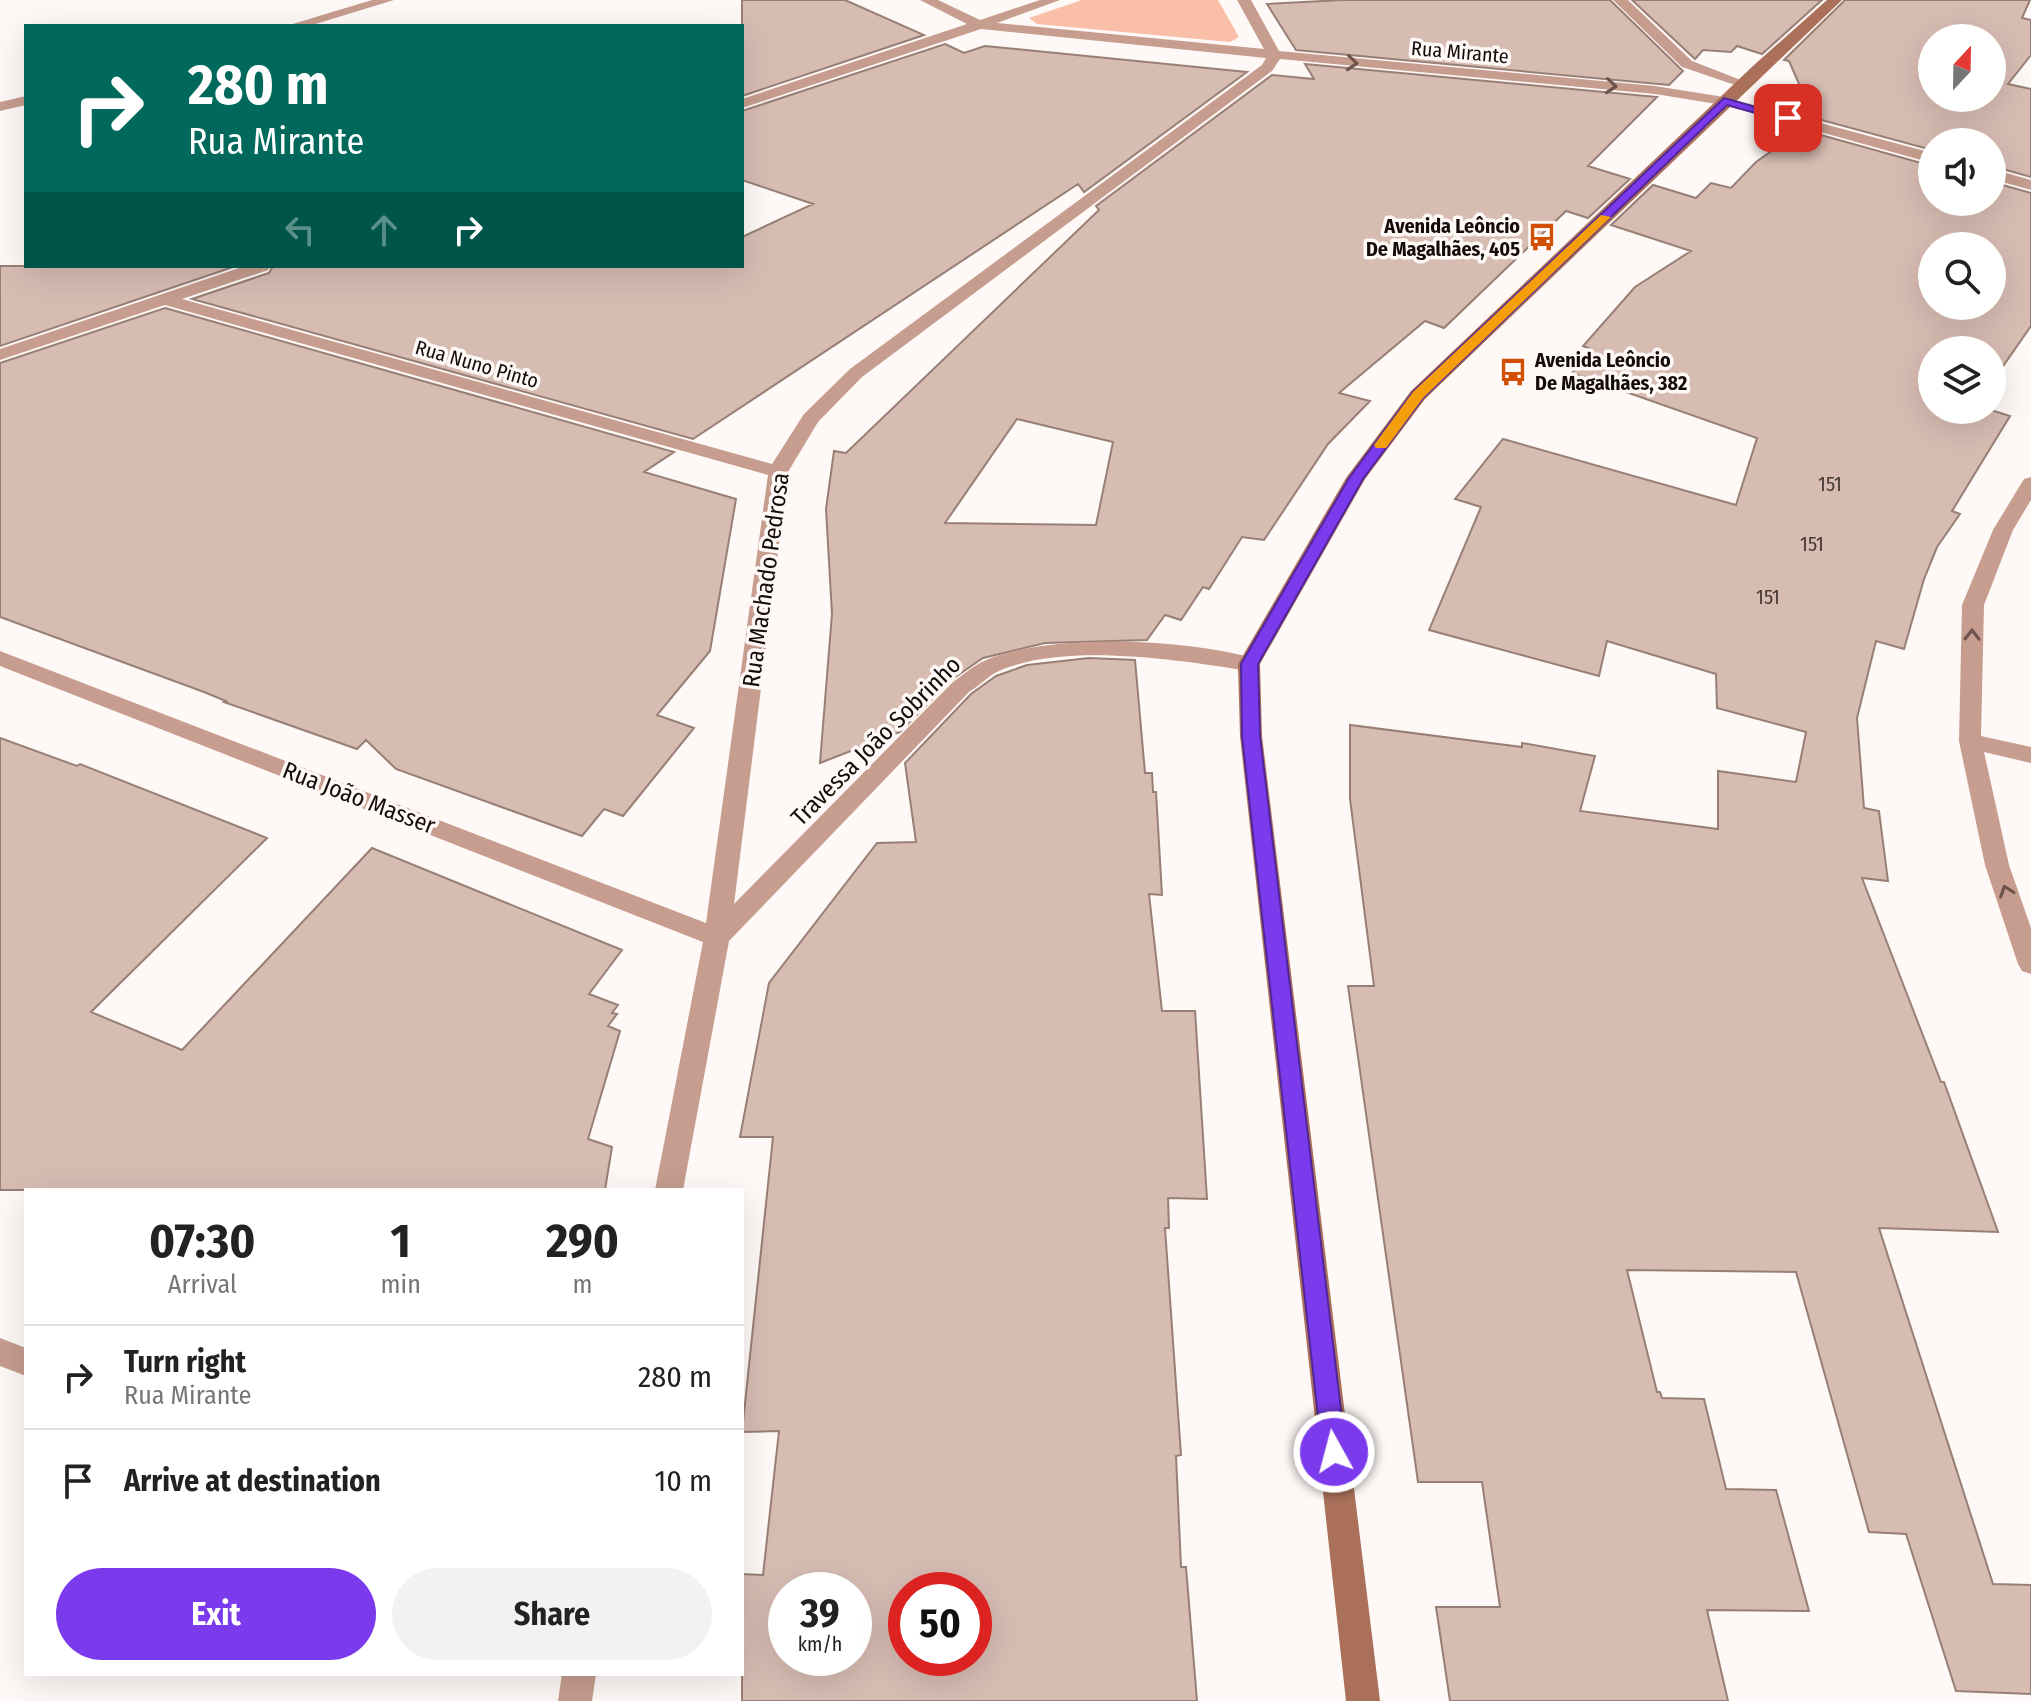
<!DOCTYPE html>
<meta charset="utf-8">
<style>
:root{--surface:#fff;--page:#f2f2f2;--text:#222;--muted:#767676;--line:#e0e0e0;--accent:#7c3aed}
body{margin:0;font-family:"Fira Sans Condensed",sans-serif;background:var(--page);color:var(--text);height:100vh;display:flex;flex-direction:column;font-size:30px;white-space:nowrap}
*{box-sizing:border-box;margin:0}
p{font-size:26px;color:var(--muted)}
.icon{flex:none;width:44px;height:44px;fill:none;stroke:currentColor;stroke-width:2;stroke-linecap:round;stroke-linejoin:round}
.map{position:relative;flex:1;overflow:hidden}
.drawer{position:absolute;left:24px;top:1188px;width:720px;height:488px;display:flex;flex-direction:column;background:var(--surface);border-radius:0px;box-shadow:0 8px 32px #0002}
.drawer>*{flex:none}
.banner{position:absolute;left:24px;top:24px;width:720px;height:244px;border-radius:0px;box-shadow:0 8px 32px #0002;background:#00695c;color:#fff;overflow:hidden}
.needle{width:52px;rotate:22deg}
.fabs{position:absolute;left:1918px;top:24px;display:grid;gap:16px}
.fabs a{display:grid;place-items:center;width:88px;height:88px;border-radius:50%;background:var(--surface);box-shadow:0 8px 32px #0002;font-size:40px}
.speed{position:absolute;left:768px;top:1572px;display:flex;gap:16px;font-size:40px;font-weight:700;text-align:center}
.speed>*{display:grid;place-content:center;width:104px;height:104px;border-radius:50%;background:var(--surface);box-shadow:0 8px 32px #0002;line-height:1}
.speed small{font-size:20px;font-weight:400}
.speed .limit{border:12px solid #d22;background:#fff;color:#111}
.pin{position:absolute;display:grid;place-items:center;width:68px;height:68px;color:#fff;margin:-34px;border-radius:16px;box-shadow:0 4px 12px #0006}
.me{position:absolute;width:88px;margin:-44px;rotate:353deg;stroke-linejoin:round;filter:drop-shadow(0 0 6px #0008)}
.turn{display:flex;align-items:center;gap:28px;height:168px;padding:0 32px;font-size:36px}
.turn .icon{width:104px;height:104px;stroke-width:2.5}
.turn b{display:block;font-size:56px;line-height:68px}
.lanes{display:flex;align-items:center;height:76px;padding:0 32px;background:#0003;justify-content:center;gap:40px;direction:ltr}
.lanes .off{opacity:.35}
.eta{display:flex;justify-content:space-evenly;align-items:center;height:136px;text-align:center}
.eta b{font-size:48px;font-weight:700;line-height:56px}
.cta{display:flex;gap:16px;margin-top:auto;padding:16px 32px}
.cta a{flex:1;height:92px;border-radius:48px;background:var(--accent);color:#fff;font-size:32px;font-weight:700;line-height:92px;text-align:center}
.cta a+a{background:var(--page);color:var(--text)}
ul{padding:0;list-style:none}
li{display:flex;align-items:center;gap:24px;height:104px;padding:0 32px;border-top:2px solid var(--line)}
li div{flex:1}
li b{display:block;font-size:30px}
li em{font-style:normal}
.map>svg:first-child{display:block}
</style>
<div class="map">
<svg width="2031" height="1701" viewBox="0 0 2031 1701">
<rect width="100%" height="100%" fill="#fef8f6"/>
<!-- green -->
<path fill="#fabfa8" d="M1082,0H1218L1239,37L1230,42L1037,24L1029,18Z"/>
<!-- building -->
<path fill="#d7bcb2" stroke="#987f75" stroke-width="2" fill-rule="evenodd" d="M742,0H845L924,35L742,96Z
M1342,0H1610L1683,71L1669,85L1296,50L1267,4Z
M1632,0H1822L1762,54L1737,46L1731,52L1703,50L1695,59Z
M1845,0H2030L2022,18L2031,20V55L2008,84L2031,89V177L1992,166V142H1932V150L1814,118L1789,61L1784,60ZM1932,38H1992V98H1932Z
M945,44L964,53L985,46L1247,72L1084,192L1078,184L693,439L192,299L269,273L273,266H742V237L813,204L742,180V111Z
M1305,64L1657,97L1588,166L1630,179L1588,218L1566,211L1444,328L1425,321L1339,393L1370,401L1328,444L1264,540L1242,537L1209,589L1203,587L1181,620L1165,615L1147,640L1045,643L983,658L951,680L900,732L820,763L832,614L826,509L834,451L846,453L1099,210L1096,206L1272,75L1314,79ZM1017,419L1113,442L1096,525L945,523Z
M1821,135L1932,166V202H1992V182L2031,193V326L1992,382V350H1932V410H1991L2010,416L1952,511L1960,514L1937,547L1924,579L1904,649L1876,641L1857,718L1864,808L1879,811L1888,881L1862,878L1941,1082H1944L1998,1232L1879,1228L1993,1584L2031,1585V1694L1956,1691L1906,1534L1869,1532L1796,1272L1627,1270L1657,1392H1660L1662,1398L1704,1399L1726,1489L1776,1490L1809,1611L1707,1610L1728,1701H1450L1436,1607H1500L1482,1482H1418L1348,986H1374L1350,799V725L1522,747V743L1595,756L1580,811L1718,829V771L1796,782L1806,732L1717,708L1716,674L1607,641L1599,676L1429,630L1481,507L1455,499L1503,439L1736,505L1757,438L1572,373L1593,350L1583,346L1635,287L1691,251L1611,225L1653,185L1696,198L1711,183L1731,188L1756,162L1773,150ZM1932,246H1992V306H1932Z
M0,266H236L0,346Z
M165,308L674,452L644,472L736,499L710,651L657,715L694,728L623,816L604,809L582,836L396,769L366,740L357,749L224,702L226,701L204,692L0,617V363Z
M1089,658L1135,660L1145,773H1152L1153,792H1156L1162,895L1149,894L1162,1011H1195L1207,1199L1168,1198L1169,1228H1165L1181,1455L1176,1456L1181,1567H1186L1197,1701H742V1574L763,1575L779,1431L742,1432L773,1137H740L769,983L877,843L916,842L905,763L971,694L996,676L1027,665ZM786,1590H854V1658H786ZM906,1590H974V1658H906Z
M0,738L77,766L80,764L267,838L91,1012L182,1050L372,848L622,950L589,994L618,1005L612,1013L617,1014L608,1026L620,1031L588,1139L612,1147L605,1190H0Z"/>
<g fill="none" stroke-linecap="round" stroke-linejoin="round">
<!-- minor -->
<path fill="#c69d8e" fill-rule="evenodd" d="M372,0H394L309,26H286Z
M920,0H938L980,20L1040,0H1060L997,23L1264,49L1237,0H1251L1279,51L1655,86L1724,97L1932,153V163L1723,105L1655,94L1280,59L1272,71L862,377L818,422L788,472L734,904L953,682C963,675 973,666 984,661C1051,632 1186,639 1257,659L1260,664L1257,669L1249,671C1179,660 1065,642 999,671C988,676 979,686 969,692L729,941L683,1190H655L703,942L0,666V651L706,923L768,475L165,305L0,360V349L245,266H270L268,270L182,299L772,464L804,414L850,369L1262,65L1266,58L981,29L742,108V99L967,24Z
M1613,0H1628L1692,61L1751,84L1744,88L1682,67Z
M26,96V105L0,111V102Z
M1992,169L2031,180V190L1992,179Z
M2031,477V500L2013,530L1984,605L1981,736L2031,747V763L1984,752L2009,865L2031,928V974L2022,971L2018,964L1985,865L1959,741L1962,605L1993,530L2024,479Z
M0,1338L26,1348V1376L0,1366Z
M562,1674H596L592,1701H558Z"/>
<!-- secondary -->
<path fill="#aa705a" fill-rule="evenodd" d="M1827,0H1842L1425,399L1365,479L1260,664L1262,736L1380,1701H1346L1240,736L1238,664L1346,478L1411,391L1754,65Z"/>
</g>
<!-- one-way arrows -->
<defs><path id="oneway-chevron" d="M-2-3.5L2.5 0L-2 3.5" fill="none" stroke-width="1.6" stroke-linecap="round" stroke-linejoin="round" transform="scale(2)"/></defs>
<g stroke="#6e544c">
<use href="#oneway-chevron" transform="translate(1352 63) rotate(5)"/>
<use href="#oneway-chevron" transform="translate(1611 86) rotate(5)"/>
<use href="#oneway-chevron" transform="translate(1972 635) rotate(-89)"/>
<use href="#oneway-chevron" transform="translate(2006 891) rotate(-109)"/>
</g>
<!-- route -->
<path fill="#7c3aed" stroke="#51269a" stroke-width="2" d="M1724,98L1794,118L1788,122L1727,105L1423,398L1363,479L1258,664L1260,736L1346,1452L1343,1460L1334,1463L1326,1460L1322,1452L1242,736L1241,664L1349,478L1413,392Z"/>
<!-- slow -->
<path fill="#f59e0b" d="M1601,215L1611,217L1423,398L1386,448H1376L1374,445L1413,392Z"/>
<!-- icons -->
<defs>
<symbol id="bus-bare" viewBox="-9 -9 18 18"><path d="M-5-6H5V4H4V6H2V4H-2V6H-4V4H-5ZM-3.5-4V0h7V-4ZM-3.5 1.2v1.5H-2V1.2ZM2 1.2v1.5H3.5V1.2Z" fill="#d24e02" stroke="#fef8f6" stroke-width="2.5" paint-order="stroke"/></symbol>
</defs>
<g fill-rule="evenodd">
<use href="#bus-bare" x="1522" y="217" width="40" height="40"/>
<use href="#bus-bare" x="1493" y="352" width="40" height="40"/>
</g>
<g text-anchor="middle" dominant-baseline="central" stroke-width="7" stroke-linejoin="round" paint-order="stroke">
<!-- far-street labels -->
<g font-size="20" fill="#150c09" stroke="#fef8f6">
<text transform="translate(1460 52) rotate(5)">Rua Mirante</text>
<text transform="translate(477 364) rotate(16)">Rua Nuno Pinto</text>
</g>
<!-- far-poi labels -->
<g font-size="20" font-weight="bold" fill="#150c09" stroke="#fef8f6" text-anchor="end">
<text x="1520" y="226">Avenida Leôncio<tspan x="1520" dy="23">De Magalhães, 405</tspan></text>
<text x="1535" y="360" text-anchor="start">Avenida Leôncio<tspan x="1535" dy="23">De Magalhães, 382</tspan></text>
</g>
<!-- number labels -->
<g font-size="20" fill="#463833">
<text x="1830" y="484">151</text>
<text x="1812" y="544">151</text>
<text x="1768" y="597">151</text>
</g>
<!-- street labels -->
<g font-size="24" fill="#150c09" stroke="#fef8f6">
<text transform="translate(766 580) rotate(-82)">Rua Machado Pedrosa</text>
<text transform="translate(876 741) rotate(-45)">Travessa João Sobrinho</text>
<text transform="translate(359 798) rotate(21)">Rua João Masser</text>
</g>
</g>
</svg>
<div class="fabs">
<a><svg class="needle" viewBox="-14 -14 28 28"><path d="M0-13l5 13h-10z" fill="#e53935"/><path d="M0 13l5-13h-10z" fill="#767676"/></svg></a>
<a><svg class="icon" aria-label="sound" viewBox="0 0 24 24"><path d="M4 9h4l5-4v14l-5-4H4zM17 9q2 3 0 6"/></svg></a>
<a><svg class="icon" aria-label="search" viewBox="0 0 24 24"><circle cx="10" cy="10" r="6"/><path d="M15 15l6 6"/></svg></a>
<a><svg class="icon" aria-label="layers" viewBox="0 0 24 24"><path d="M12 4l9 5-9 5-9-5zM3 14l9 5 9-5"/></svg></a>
</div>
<div class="speed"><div>39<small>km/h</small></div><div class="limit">50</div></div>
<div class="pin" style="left:1788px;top:118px;background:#d93025"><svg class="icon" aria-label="arrive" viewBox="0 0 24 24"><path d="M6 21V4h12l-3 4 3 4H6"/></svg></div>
<svg class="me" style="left:1334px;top:1452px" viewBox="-20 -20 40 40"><circle r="17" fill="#7c3aed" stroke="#fff" stroke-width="3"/><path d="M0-11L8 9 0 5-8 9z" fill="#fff"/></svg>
<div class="banner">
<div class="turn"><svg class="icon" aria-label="right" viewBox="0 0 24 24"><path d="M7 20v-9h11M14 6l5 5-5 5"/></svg><div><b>280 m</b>Rua Mirante</div></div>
<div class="lanes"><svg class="icon off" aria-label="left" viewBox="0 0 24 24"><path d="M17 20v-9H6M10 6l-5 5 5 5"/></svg><svg class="icon off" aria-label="ahead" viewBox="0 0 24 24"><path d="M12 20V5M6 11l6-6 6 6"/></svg><svg class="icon" aria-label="right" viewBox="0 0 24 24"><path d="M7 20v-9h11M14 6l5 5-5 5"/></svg></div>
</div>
<section class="drawer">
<div class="eta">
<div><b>07:30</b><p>Arrival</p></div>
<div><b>1</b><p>min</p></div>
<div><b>290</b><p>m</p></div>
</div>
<ul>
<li><svg class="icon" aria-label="right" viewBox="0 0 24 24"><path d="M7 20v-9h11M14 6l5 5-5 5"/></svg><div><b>Turn right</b><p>Rua Mirante</p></div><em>280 m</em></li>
<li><svg class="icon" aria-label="arrive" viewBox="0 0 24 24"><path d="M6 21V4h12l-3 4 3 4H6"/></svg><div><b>Arrive at destination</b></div><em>10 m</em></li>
</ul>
<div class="cta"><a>Exit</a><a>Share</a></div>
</section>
</div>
